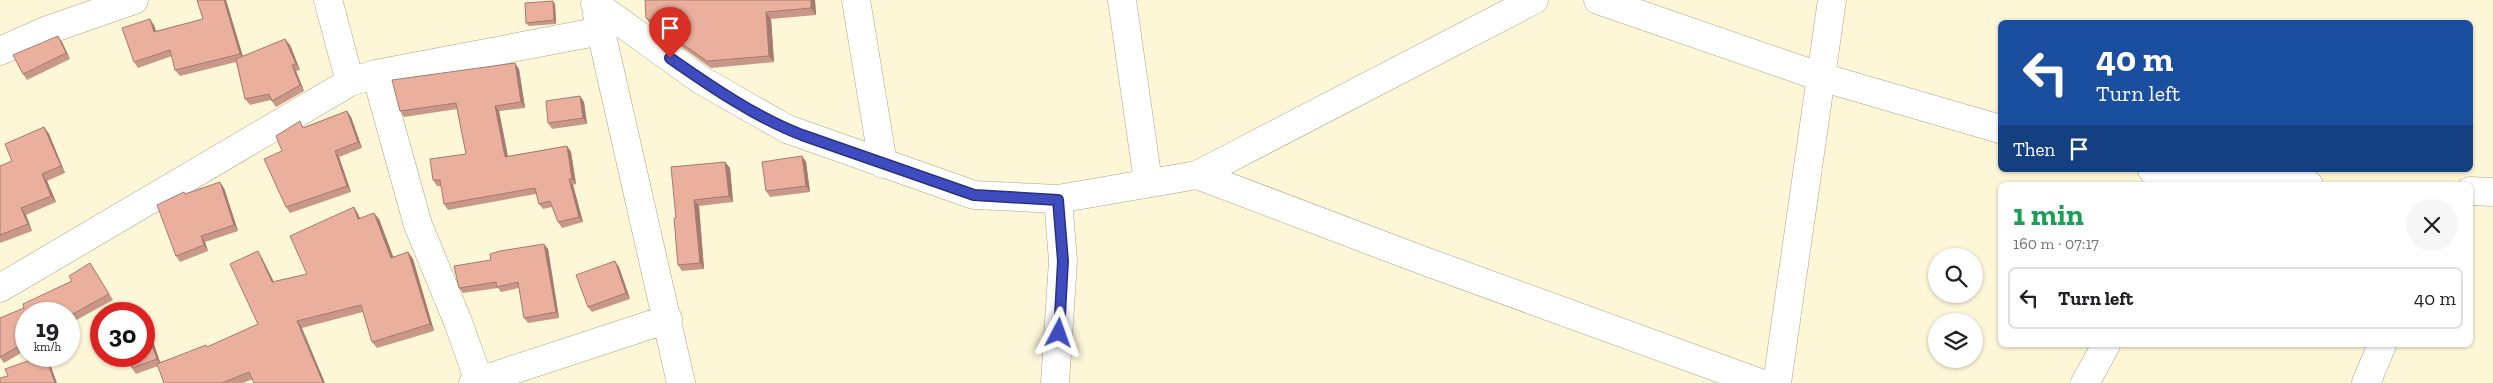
<!DOCTYPE html>
<meta charset="utf-8">
<style>
:root{--surface:#fff;--page:#f6f6f6;--text:#202124;--muted:#757577;--line:#e0e0e0}
body{margin:0;font-family:"Zilla Slab",serif;background:var(--page);color:var(--text);height:100vh;display:flex;flex-direction:column;font-size:19px;white-space:nowrap}
*{box-sizing:border-box;margin:0}
p{font-size:16px;color:var(--muted)}
.icon{flex:none;width:28px;height:28px;fill:none;stroke:currentColor;stroke-width:2;stroke-linecap:round;stroke-linejoin:round}
.map{position:relative;flex:1;overflow:hidden}
.details{position:absolute;left:1998px;top:182px;width:475px;height:165px;display:flex;flex-direction:column;background:var(--surface);border-radius:8px;box-shadow:0 1px 4px #0004}
.details>*{flex:none}
.hud{position:absolute;left:1998px;top:20px;width:475px;height:152px;border-radius:8px;box-shadow:0 1px 4px #0004;background:#1a4fa0;color:#fff;overflow:hidden}
.tools{position:absolute;left:1928px;top:248px;display:grid;gap:10px}
.tools a{display:grid;place-items:center;width:55px;height:55px;border-radius:50%;background:var(--surface);box-shadow:0 1px 4px #0004;font-size:25px}
.speed{position:absolute;left:15px;top:302px;display:flex;gap:10px;font-size:25px;font-weight:700;text-align:center}
.speed>*{display:grid;place-content:center;width:65px;height:65px;border-radius:50%;background:var(--surface);box-shadow:0 1px 4px #0004;line-height:1}
.speed small{font-size:12px;font-weight:400}
.speed .limit{border:8px solid #d22;background:#fff;color:#111}
.pin{position:absolute;display:grid;place-items:center;width:42px;height:42px;color:#fff;margin:-51px -21px;border-radius:50% 50% 50% 0;rotate:-45deg;box-shadow:0 0 5px #0007}
.pin .icon{rotate:45deg}
.me{position:absolute;width:55px;margin:-28px;rotate:4deg;stroke-linejoin:round;filter:drop-shadow(0 0 4px #0008)}
.turn{display:flex;align-items:center;gap:18px;height:105px;padding:0 15px;font-size:22px}
.turn .icon{width:65px;height:65px;stroke-width:2.5}
.turn b{display:block;font-size:35px;line-height:42px}
.then{display:flex;align-items:center;height:48px;padding:0 15px;background:#0003;gap:10px;font-size:19px}
.round{display:grid;place-items:center;flex:none;width:52px;height:52px;border-radius:26px;background:var(--page)}
.head{display:flex;align-items:center;justify-content:space-between;height:85px;padding:0 15px}
h1{font-size:30px;font-weight:800;line-height:38px;color:#1e9e55}
ul{padding:0;list-style:none}
li{display:flex;align-items:center;gap:15px;height:62px;margin:0 10px 8px;padding:0 5px;border:2px solid var(--line);border-radius:8px}
li div{flex:1}
li b{display:block;font-size:19px}
li em{font-style:normal}
.map>svg:first-child{display:block}
</style>
<div class="map">
<svg width="2493" height="383" viewBox="0 0 2493 383">
<rect width="100%" height="100%" fill="#fdf7d8"/>
<g fill="none" stroke-linecap="round" stroke-linejoin="round">
<defs>
<path id="minor" d="M328,0L350,82
M856,0L883,164
M1122,0L1148,182
M1598,0L1821,77L2000,129
M595,4L701,80L787,129L974,195L1058,199L1197,175L1534,0
M597,14L681,383
M0,51L45,31L134,0
M376,74L418,225L458,322L479,381
M2152,170L2184,177L2309,185
M1197,175L1427,262L1760,383
M2470,191L2493,192
M0,288L350,82L376,74L601,31
M473,383L668,319
M1055,383L1063,261L1058,199
M1777,383L1832,0
M2085,383L2106,345
M2366,383L2382,345"/>
</defs>
<!-- minor casing -->
<use href="#minor" stroke="#aaa487" stroke-width="29"/>
<!-- minor -->
<use href="#minor" stroke="#fff" stroke-width="28"/>
</g>
<!-- wall -->
<path fill="#c99787" d="M226,0L243,57L285,39L290,45L300,70L296,71L304,91L276,107L271,100L250,105L245,99L236,62L180,76L175,70L172,56L138,68L134,62L154,25L156,31L203,19Z
M815,0L816,15L771,19L774,62L711,68L651,25L646,18Z
M555,4L556,24L529,26L526,23Z
M62,42L70,59L27,80L23,74Z
M519,69L525,108L499,111L508,156L567,146L571,152L576,184L573,185L583,222L562,228L558,222L552,207L543,209L539,204L536,194L448,210L444,204L441,186H437L433,180L466,154L457,109L404,117L400,111Z
M580,96L584,102L587,124L552,129L548,123Z
M347,111L351,117L362,148L339,157L351,192L290,213L286,207L282,151L304,127Z
M44,127L49,134L65,173L47,181L56,202L26,215L32,231L0,243V166L12,161Z
M802,156L806,162L810,192L770,197L766,191Z
M725,162L730,168L733,202L699,206L704,269L682,271L678,265L676,218Z
M224,188L238,231L205,242L208,251L180,262L176,256L184,192L185,194Z
M354,207L358,214L360,218L379,219L393,257L408,252L413,259L434,331L377,348L372,342L363,312L302,328L253,379L243,383H164L158,366L136,374L132,368L148,327L160,362L207,347L258,324L262,258L274,282L307,274Z
M548,249L559,318L528,323L524,318L519,288L501,292L498,288L463,293L459,288L491,260Z
M90,263L113,300L69,324V314H26V350L4,363L0,358V318L24,308L72,281Z
M619,267L630,299L592,312L588,307Z"/>
<!-- shaded-wall -->
<path fill="#a47b6e" d="M224,0H226L244,60L240,54Z
M811,0H815L816,15L811,8Z
M553,1L555,4L556,24L554,20Z
M766,12L771,19L774,62L769,56Z
M150,19L154,25L158,38L154,32Z
M58,36L62,42L70,59L66,53Z
M285,39L290,45L300,70L296,64Z
M515,63L519,69L525,108L521,102Z
M292,65L296,71L304,91L300,85Z
M580,96L584,102L587,124L583,118Z
M495,106L499,111L509,163L505,157Z
M347,111L351,117L362,148L358,142Z
M44,127L49,134L65,173L61,166Z
M567,146L571,152L576,184L572,179Z
M335,151L339,157L351,192L347,186Z
M802,156L806,162L810,192L806,186Z
M725,162L730,168L733,202L729,196Z
M42,174L47,181L56,202L51,196Z
M569,179L573,185L583,222L579,217Z
M220,182L224,188L238,231L234,225Z
M694,200L699,206L704,269L700,263Z
M354,207L358,214L362,225L358,219Z
M21,208L26,215L32,231L28,224Z
M374,213L379,219L396,264L391,258Z
M201,236L205,242L208,251L204,245Z
M544,244L548,249L559,318L556,312Z
M258,251L262,258L277,289L272,282Z
M408,252L413,259L434,331L430,324Z
M615,261L619,267L630,299L626,293Z
M297,321L302,328L325,383H323Z
M144,322L148,327L161,365L157,359Z
M45,356L49,361L57,383H55Z"/>
<!-- building -->
<path fill="#eab09d" stroke="#a47b6e" d="M197,0H224L240,54L175,70L170,50L134,62L122,28L150,19L154,32L203,19Z
M645,0H811V8L766,12L769,56L707,61L646,18Z
M553,1L554,20L526,23L525,3Z
M58,36L66,53L23,74L13,55Z
M285,39L296,64L292,65L300,85L272,101L269,94L245,99L236,59Z
M515,63L521,102L495,106L505,157L567,146L572,179H569L579,217L558,222L550,201L539,204L535,188L444,204L440,180H433L430,159L466,154L456,103L400,111L392,80Z
M580,96L583,118L548,123L546,101Z
M347,111L358,142L335,151L347,186L286,207L264,159L282,151L276,136L300,121L303,128Z
M44,127L61,166L42,174L51,196L21,208L28,224L0,235V166L12,161L5,144Z
M802,156L806,186L766,191L762,162Z
M725,162L729,196L694,200L700,263L678,265L674,218H676L671,167Z
M220,182L234,225L201,236L204,245L176,256L157,205L184,192L185,194Z
M354,207L358,219L374,213L391,258L408,252L430,324L372,342L361,305L297,321L323,383H254L249,372L222,383H164L157,364L206,345L207,347L258,324L230,264L258,251L272,282L307,274L290,236Z
M544,244L556,312L524,318L518,282L497,287L496,282L459,288L454,266L491,260L490,254L500,251Z
M615,261L626,293L588,307L576,275Z
M90,263L109,294L69,316V314H26V342L0,357V318L24,308L23,304L72,281L69,276Z
M144,322L157,359L132,368L128,356H144Z
M42,356H45L55,383H0V378L8,376L5,369Z"/>
<g fill="none" stroke-linecap="round" stroke-linejoin="round">
<defs>
<path id="route" d="M670,58C710,86 757,118 802,135L974,195L1058,200L1063,261L1059,333"/>
</defs>
<!-- route casing -->
<use href="#route" stroke="#29317d" stroke-width="12"/>
<!-- route -->
<use href="#route" stroke="#3f4cc0" stroke-width="9"/>
</g>
</svg>
<div class="tools">
<a><svg class="icon" aria-label="search" viewBox="0 0 24 24"><circle cx="10" cy="10" r="6"/><path d="M15 15l6 6"/></svg></a>
<a><svg class="icon" aria-label="layers" viewBox="0 0 24 24"><path d="M12 4l9 5-9 5-9-5zM3 14l9 5 9-5"/></svg></a>
</div>
<div class="speed"><div>19<small>km/h</small></div><div class="limit">30</div></div>
<div class="pin" style="left:670px;top:58px;background:#d93025"><svg class="icon" aria-label="arrive" viewBox="0 0 24 24"><path d="M6 21V4h12l-3 4 3 4H6"/></svg></div>
<svg class="me" style="left:1059px;top:333px" viewBox="-20 -20 40 40"><path d="M0-17L14 15 0 8-14 15z" fill="#3f4cc0" stroke="#fff" stroke-width="4"/></svg>
<div class="hud">
<div class="turn"><svg class="icon" aria-label="left" viewBox="0 0 24 24"><path d="M17 20v-9H6M10 6l-5 5 5 5"/></svg><div><b>40 m</b>Turn left</div></div>
<div class="then">Then<svg class="icon" aria-label="arrive" viewBox="0 0 24 24"><path d="M6 21V4h12l-3 4 3 4H6"/></svg></div>
</div>
<section class="details">
<div class="head"><div><h1>1 min</h1><p>160 m · 07:17</p></div><a class="round"><svg class="icon" aria-label="close" viewBox="0 0 24 24"><path d="M6 6l12 12M18 6L6 18"/></svg></a></div>
<ul>
<li><svg class="icon" aria-label="left" viewBox="0 0 24 24"><path d="M17 20v-9H6M10 6l-5 5 5 5"/></svg><div><b>Turn left</b></div><em>40 m</em></li>
</ul>
</section>
</div>
